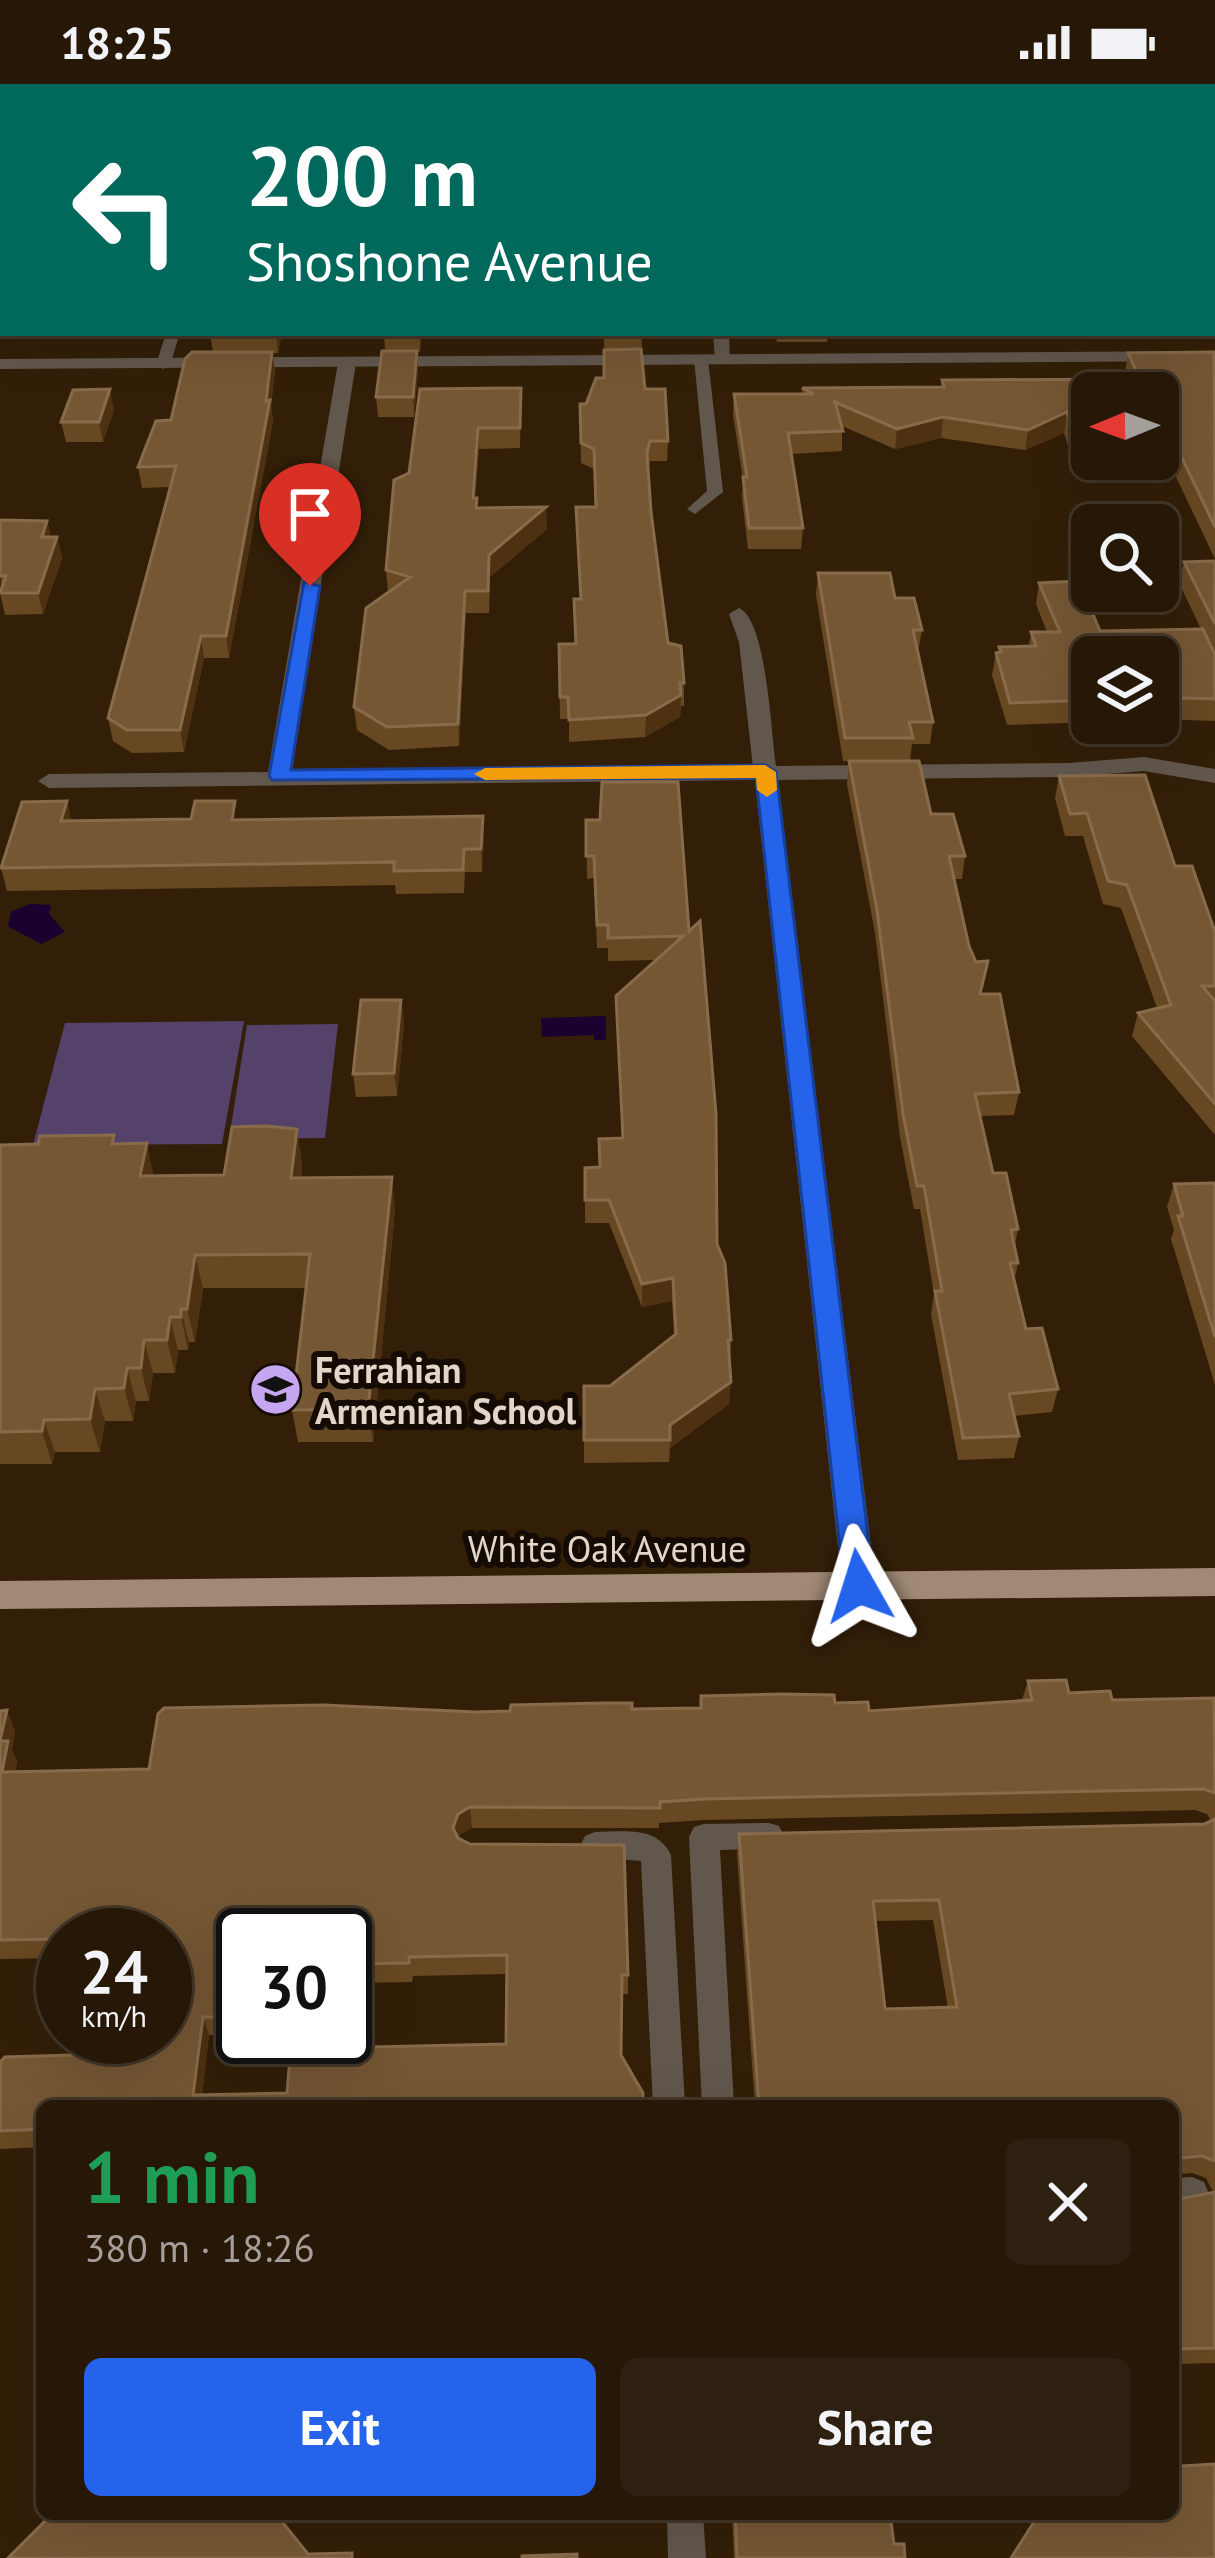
<!DOCTYPE html>
<meta charset="utf-8">
<style>
:root{--surface:#261706;--page:#2e2010;--text:#f1f3f6;--muted:#a49f9b;--line:#423628;--accent:#2563eb}
body{margin:0;font-family:"PT Sans",sans-serif;background:var(--page);color:var(--text);height:100vh;display:flex;flex-direction:column;font-size:45px;white-space:nowrap}
*{box-sizing:border-box;margin:0}
p{font-size:39px;color:var(--muted)}
.icon{flex:none;width:66px;height:66px;fill:none;stroke:currentColor;stroke-width:2;stroke-linecap:round;stroke-linejoin:round}
.map{position:relative;flex:1;overflow:hidden}
.panel{position:absolute;left:36px;top:2016px;width:1143px;height:420px;display:flex;flex-direction:column;background:var(--surface);border-radius:18px;box-shadow:0 12px 48px #0002,0 0 0 3px var(--line)}
.panel>*{flex:none}
.top-card{position:absolute;left:0px;top:0px;width:1215px;height:252px;box-shadow:0 12px 48px #0002,0 0 0 3px var(--line);background:#00695c;color:#fff;overflow:hidden}
.needle{width:78px;rotate:269deg}
.buttons{position:absolute;left:1071px;top:288px;display:grid;gap:24px}
.buttons a{display:grid;place-items:center;width:108px;height:108px;border-radius:18px;background:var(--surface);box-shadow:0 12px 48px #0002,0 0 0 3px var(--line);font-size:60px}
.speed{position:absolute;left:36px;top:1824px;display:flex;gap:24px;font-size:60px;font-weight:700;text-align:center}
.speed>*{display:grid;place-content:center;width:156px;height:156px;border-radius:50%;background:var(--surface);box-shadow:0 12px 48px #0002,0 0 0 3px var(--line);line-height:1}
.speed small{font-size:30px;font-weight:400}
.speed .limit{border:6px solid #111;border-radius:18px;background:#fff;color:#111}
.pin{position:absolute;display:grid;place-items:center;width:102px;height:102px;color:#fff;margin:-123px -51px;border-radius:50% 50% 50% 0;rotate:-45deg;box-shadow:0 0 12px #0007}
.pin .icon{rotate:45deg}
.me{position:absolute;width:132px;margin:-66px;rotate:354deg;stroke-linejoin:round;filter:drop-shadow(0 0 9px #0008)}
.turn{display:flex;align-items:center;gap:42px;height:252px;padding:0 48px;font-size:54px}
.turn .icon{width:156px;height:156px;stroke-width:2.5}
.turn b{display:block;font-size:84px;line-height:102px}
.round{display:grid;place-items:center;flex:none;width:126px;height:126px;border-radius:18px;background:var(--page)}
.head{display:flex;align-items:center;justify-content:space-between;height:204px;padding:0 48px}
h1{font-size:72px;font-weight:800;line-height:90px;color:#1e9e55}
.cta{display:flex;gap:24px;margin-top:auto;padding:24px 48px}
.cta a{flex:1;height:138px;border-radius:18px;background:var(--accent);color:#fff;font-size:48px;font-weight:800;line-height:138px;text-align:center}
.cta a+a{background:var(--page);color:var(--text)}
.status{display:flex;justify-content:space-between;align-items:center;height:84px;padding:0 60px;background:var(--surface);direction:ltr}
.status svg{height:33px;fill:currentColor}
.map>svg:first-child{display:block}
</style>
<div class="status"><b>18:25</b><svg viewBox="0 0 49 12"><path d="M0 12V9h3v3zM5 12V6h3v6zM10 12V3h3v9zM15 12V0h3v12zM26 1h20v11H26zM47 4h2v5h-2z"/></svg></div>
<div class="map">
<svg width="1215" height="2474" viewBox="0 0 1215 2474">
<rect width="100%" height="100%" fill="#331f08"/>
<!-- green -->
<path fill="#54426b" d="M244,937L222,1060L33,1061L65,939Z
M338,940L325,1054L229,1055L247,941Z"/>
<!-- water -->
<path fill="#1a012f" d="M30,820L51,821L49,830L65,848L41,860L8,842L11,828Z
M606,932V956H594V951L542,953L541,934Z"/>
<g fill="none" stroke-linecap="round" stroke-linejoin="round">
<!-- service -->
<path fill="#62574d" fill-rule="evenodd" d="M166,249H180L170,281L163,285L156,281Z
M701,271L708,275L723,408L695,430L687,425L707,407L694,275Z
M769,1739L779,1742L784,1752L779,1762L769,1765L720,1766L734,2022H702L689,1753L694,1743L704,1740Z
M595,1748C623,1748 657,1741 671,1771L685,2022H653L641,1777L585,1772L580,1762L585,1752Z
M1192,2093L1204,2098L1209,2110L1204,2122L1173,2128V2094Z
M667,2430H703L706,2474H668Z"/>
<!-- minor -->
<path fill="#62574d" fill-rule="evenodd" d="M98,0H112L96,3Z
M389,0H403L388,3Z
M694,0H708L709,3H695Z
M1109,0H1123L1125,3H1111Z
M713,249H729L730,279L715,275Z
M347,274L356,279L291,688L753,683L739,558L729,530L739,524C767,536 771,651 776,682L1069,679L1144,673L1215,685V699L1144,687L1069,693L777,696L876,1502L871,1512L859,1516L847,1512L842,1502L755,696L49,704L38,697L49,690L268,688L338,279Z"/>
<!-- tertiary -->
<path fill="#62574d" fill-rule="evenodd" d="M1215,267V277L0,285V275Z"/>
<!-- primary -->
<path fill="#a08a76" fill-rule="evenodd" d="M1215,1484V1512L0,1525V1497Z"/>
</g>
<!-- wall -->
<path fill="#684822" fill-rule="evenodd" d="M0,0H62L60,3H3V122L0,121Z
M210,249H282L278,269H272L275,288L271,321L273,337L229,574H204L184,668L132,669L113,657L108,634L171,403L142,404L138,383L171,336L213,268Z
M384,249H421L420,268H417L418,287L414,333H378L376,313L385,267Z
M604,249H641L645,305L668,357L667,377H650L648,384L651,428L668,559L684,599V622H681L680,633L645,653L569,658V635H560L559,560H575L580,515L576,423H595L594,385L581,379L580,320H586L604,294Z
M775,249H828L827,258H777Z
M1128,269L1215,270V475L1168,376L1082,377L1080,370H1071L1064,349L1025,366L941,354L895,365L842,342V367L791,370L803,444L801,465H748L742,414L743,395L733,331L734,310H802V304L941,303L942,296L1127,295L1125,289ZM1092,309H1158V375H1092Z
M521,304L520,364L479,365L475,414L477,424L547,445L490,493L489,529H466L459,662L389,666L357,646L354,623L388,507L386,486L409,389Z
M114,326L103,358H66L61,338Z
M0,436L47,437L51,453H57L62,474L43,530L5,531L1,513Z
M1215,477V637L1158,635V573H1092V638L1007,641L992,591L996,569H998L999,563L1029,562L1031,548H1047L1036,520L1039,499L1100,547L1201,545L1179,499L1184,478Z
M818,489L895,514L922,546L918,568L933,638L930,660H912L910,676L843,677L816,511Z
M849,677L931,730L965,772L962,795H954L969,862L982,910L1019,1008L1014,1031L981,1032L993,1089L1018,1145L1015,1160L1018,1179L1014,1198L1026,1245L1058,1305L1052,1328L1014,1332L1019,1352L1014,1374L958,1376L931,1230L934,1210L920,1125H914L900,1053L875,849L847,700Z
M1059,692L1175,782L1215,848V1051L1132,952L1138,929L1157,924L1121,824L1103,820L1083,752H1065L1055,714Z
M67,717L71,737L483,732L482,788H465L464,809L396,810L395,801L7,807L1,784Z
M586,736L689,847L717,1160L731,1256L729,1320L670,1364L669,1378L584,1379V1302H610L674,1251L672,1217L642,1223L609,1139H585V1084L600,1083L622,1054L616,912L656,876L608,877V864H597L594,794L587,795Z
M401,916L404,939L397,1012L356,1013L353,990Z
M116,1060L154,1092L224,1091L302,1078L301,1094L395,1126L373,1358H298L292,1326L306,1204H203L195,1258H189L188,1266H178L175,1289H153L149,1317H136L133,1337H105L100,1368H55L52,1380H0V1061Z
M1215,1099V1301L1171,1155L1174,1146L1167,1123L1174,1100Z
M1028,1597L1069,1609L1112,1616L1215,1618V2279L1173,2280V2022H755L737,1770L739,1750L1204,1740L1211,1737L1207,1730L1195,1726L704,1736L659,1739V1744H472L460,1750L458,1754L628,1891V1910H622L621,1971L643,2009L42,2022V2063L0,2065V1978L105,1970L165,1851H63V1874L0,1875V1627L7,1626L15,1648L12,1666L17,1678L15,1687L149,1685L477,1628L700,1624L701,1612L835,1619L869,1627L1022,1616ZM933,1836L948,1924L885,1925L875,1837ZM243,1851H345V1902H351L352,1899L412,1898L413,1892L507,1890L506,1960L373,1963L287,2009L202,2011L209,1951H243ZM1192,2089L1206,2094L1213,2108L1180,2115V2090Z
M732,2430H890L894,2460L905,2474H734Z"/>
<!-- shaded-wall -->
<path fill="#4d3110" d="M276,249H282L278,269Z
M417,267L418,287L414,333L413,313Z
M272,268L275,288L271,321L273,337L229,574L226,552L266,317Z
M110,305L114,326L103,358L99,338Z
M1067,328L1064,349L1025,366L1028,346Z
M943,333L941,354L895,365L897,345Z
M478,344L479,365L474,435L473,414Z
M546,423L547,445L490,493L489,529V471Z
M47,437L52,458L42,453Z
M57,453L62,474L43,530L38,509Z
M465,507L466,529L459,662L458,640Z
M201,552L204,574L184,668L180,646Z
M681,611L680,633L645,653L646,631Z
M67,717L72,740L61,737Z
M483,732L484,755L482,788L481,765Z
M401,916L404,939L397,1012L394,989Z
M297,1045L302,1078L296,1128L291,1094Z
M147,1059L154,1093L140,1092Z
M392,1093L395,1126L373,1358L368,1325Z
M195,1171L203,1204L195,1258L187,1225Z
M673,1194L672,1217L642,1223V1200Z
M181,1225L189,1258L188,1266L181,1233Z
M170,1233L178,1266L175,1289L167,1256Z
M144,1256L153,1289L149,1317L141,1284Z
M127,1284L136,1317L133,1337L124,1304Z
M731,1298L729,1320L670,1364V1341Z
M95,1305L105,1337L100,1368L90,1335Z
M44,1336L55,1368L52,1380L42,1347Z
M7,1626L15,1648L12,1666L17,1678L11,1708L2,1688L0,1657Z
M470,1723L472,1744L460,1750L455,1764L453,1744L458,1730Z
M203,1933L209,1951L201,2022L193,2011Z"/>
<!-- building -->
<path fill="#755734" stroke="#876b4b" stroke-width="3" fill-rule="evenodd" d="M15,0H48L47,3H5Z
M138,0H347L346,3H137Z
M436,0H516V3H436Z
M551,0H642V3H552Z
M755,0H1099L1100,3H756Z
M1215,1V206L1212,209V3Z
M3,5V102H0V14Z
M641,265L645,305H665L668,357H650L647,369L651,428L668,559L681,562L684,599H680L681,611L646,631L569,636L568,613H560L559,560H576L574,515H581L576,423H596L594,365L581,359L580,320H586L596,294H604V266Z
M382,267H417L413,313H376Z
M192,268H272L266,317L270,316L226,552H201L180,646H127L108,634L176,382L138,383L156,337L171,336L185,275Z
M1214,268L1215,443L1173,355H1158V309H1092V356H1086L1083,349H1075L1067,328L1028,346L943,333L897,345L835,318L843,347L788,349L803,444H749L743,393H747L734,310H814L802,304L944,303L942,296L1140,295L1128,269Z
M521,304L520,344H478L473,414H477L476,424L546,423L489,471L488,507H465L458,640L387,643L354,623L366,524L410,493L386,486L394,396L409,389L420,305Z
M110,305L99,338H61L73,306Z
M0,436L47,437L42,453H57L38,509H0L6,492H0Z
M1215,477V540L1184,478Z
M818,489H890L895,514H914L922,546H913L933,638H909L913,654H845Z
M1079,497L1100,547L1203,545L1215,571V615L1158,613V573H1092V616L1010,619L996,569L1001,568L999,563L1036,562L1031,548H1060L1039,499Z
M849,677H919L931,730H953L965,772H949L969,862L976,878L988,877L980,910H1000L1019,1008L975,1010L993,1089H1006L1018,1145L1011,1146L1018,1179H1010L1026,1245L1042,1244L1058,1305L1009,1310L1019,1352L963,1354L935,1207H942L924,1102H917L903,1030L877,826Z
M1145,691L1175,782H1192L1215,848V902H1202L1215,917V1020L1138,929L1171,921L1127,801L1108,797L1087,729L1070,730L1059,692Z
M602,698H678L689,847L700,837L716,1030L717,1160L725,1179L731,1256H728L731,1298L670,1341V1356H584V1302H610L676,1250L673,1194L642,1200L609,1116H585V1084L600,1083L599,1055L623,1054L616,912L683,852L608,854V841H597L594,772H586V736H600Z
M67,717L61,737L191,735L195,717H235L232,736L483,732L481,765H464L463,786L394,787V778L1,784L22,718Z
M361,916H401L394,989L353,990Z
M267,1042L297,1045L291,1094L392,1093L368,1325L292,1326L310,1170L195,1171L187,1225H181V1233H170L167,1256H144L141,1284H127L124,1304L95,1305L90,1335L44,1336L42,1347L0,1348V1061L38,1060L40,1052L114,1051L112,1060L147,1059L140,1092L224,1091L232,1043Z
M1215,1099V1253L1178,1132H1183L1174,1100Z
M1066,1596L1069,1609L1110,1607L1112,1616L1214,1614L1215,1709L1204,1705L705,1715L660,1718V1724L470,1723L458,1730L453,1744L458,1754L470,1760L624,1761L628,1891H622L621,1971L643,2009V2022H42V2045L0,2047V1978L5,1973L105,1970L108,1953H165V1851H63V1855L0,1856V1627L7,1626L0,1657H8L2,1688L149,1685L158,1630L164,1624L323,1621L477,1628L510,1627L511,1621L604,1619H632V1625L701,1624V1612L781,1610L834,1611L835,1619L868,1618L869,1627L1032,1616L1028,1597ZM243,1851H345V1883H347V1880L409,1879V1873L507,1871L506,1960L371,1963V1952L331,1954V1961H291L287,2009L193,2011L203,1933H240L243,1903Z
M1215,1735V2077L1202,2072L1180,2074V2115L1215,2108V2264L1173,2265V2022H759L739,1750L1204,1740ZM939,1816L957,1923L885,1925L873,1817Z
M1173,2371H1179L1181,2382L1215,2380V2474H1011L1039,2430H1173Z
M52,2430H276L308,2470L352,2469V2474H8Z
M735,2430H890L894,2460H904L905,2474H737Z
M577,2470V2474H522V2472Z"/>
<!-- route -->
<path fill="#2563eb" stroke="#184099" stroke-width="3" d="M304,498L320,502L291,686L765,681L776,688L874,1502L870,1511L859,1514L848,1511L844,1502L756,694L272,696L269,692Z"/>
<!-- slow -->
<path fill="#f59e0b" d="M765,681L776,688L777,706L767,713L757,706L756,694L485,696L474,690L485,684Z"/>
<!-- icons -->
<defs>
<symbol id="school-disc" viewBox="-11 -11 22 22"><circle r="9.5" fill="#c6a6f0" stroke="#140b04"/><path d="M0-5L7-2L0 1L-7-2ZM-4 1L0 2.5L4 1V4Q0 6-4 4Z" fill="#111"/></symbol>
</defs>
<g fill-rule="evenodd">
<use href="#school-disc" x="246" y="1276" width="59" height="59"/>
</g>
<g text-anchor="middle" dominant-baseline="central" stroke-width="12" stroke-linejoin="round" paint-order="stroke">
<!-- poi labels -->
<g font-size="36" font-weight="bold" fill="#e3d5c8" stroke="#140b04" text-anchor="start">
<text x="315" y="1285">Ferrahian<tspan x="315" dy="41">Armenian School</tspan></text>
</g>
<!-- street labels -->
<g font-size="36" fill="#e3d5c8" stroke="#140b04">
<text x="607" y="1464">White Oak Avenue</text>
</g>
</g>
</svg>
<div class="buttons">
<a><svg class="needle" viewBox="-14 -14 28 28"><path d="M0-13l5 13h-10z" fill="#e53935"/><path d="M0 13l5-13h-10z" fill="#a49f9b"/></svg></a>
<a><svg class="icon" aria-label="search" viewBox="0 0 24 24"><circle cx="10" cy="10" r="6"/><path d="M15 15l6 6"/></svg></a>
<a><svg class="icon" aria-label="layers" viewBox="0 0 24 24"><path d="M12 4l9 5-9 5-9-5zM3 14l9 5 9-5"/></svg></a>
</div>
<div class="speed"><div>24<small>km/h</small></div><div class="limit">30</div></div>
<div class="pin" style="left:310px;top:502px;background:#d93025"><svg class="icon" aria-label="arrive" viewBox="0 0 24 24"><path d="M6 21V4h12l-3 4 3 4H6"/></svg></div>
<svg class="me" style="left:859px;top:1502px" viewBox="-20 -20 40 40"><path d="M0-17L14 15 0 8-14 15z" fill="#2563eb" stroke="#fff" stroke-width="4"/></svg>
<div class="top-card">
<div class="turn"><svg class="icon" aria-label="left" viewBox="0 0 24 24"><path d="M17 20v-9H6M10 6l-5 5 5 5"/></svg><div><b>200 m</b>Shoshone Avenue</div></div>
</div>
<section class="panel">
<div class="head"><div><h1>1 min</h1><p>380 m · 18:26</p></div><a class="round"><svg class="icon" aria-label="close" viewBox="0 0 24 24"><path d="M6 6l12 12M18 6L6 18"/></svg></a></div>
<div class="cta"><a>Exit</a><a>Share</a></div>
</section>
</div>
